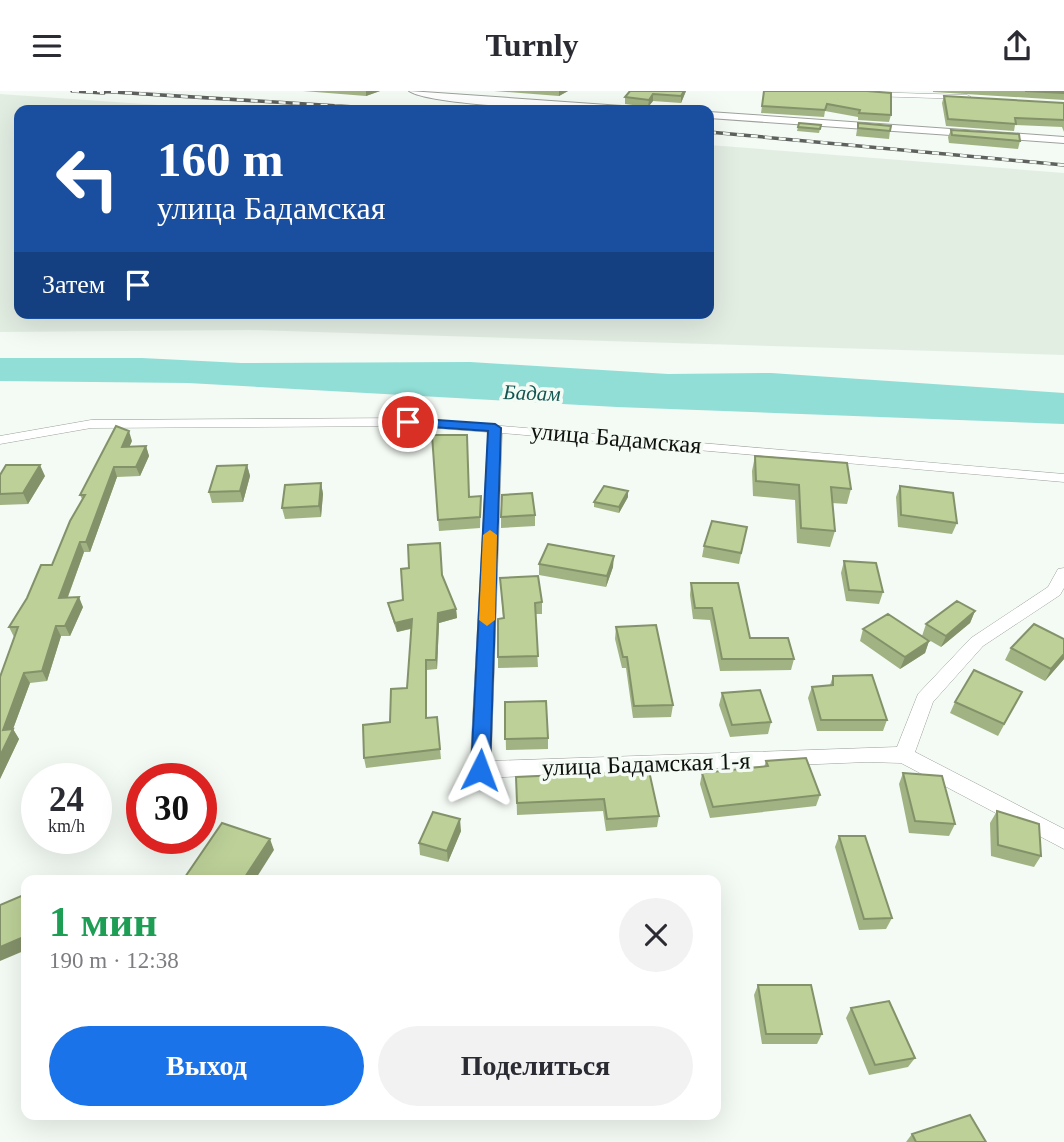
<!DOCTYPE html>
<html lang="ru">
<meta charset="utf-8">
<style>
:root{--surface:#fff;--page:#f2f2f3;--text:#2b2b33;--muted:#7c7c81;--accent:#1a73e8}
body{margin:0;font-family:"Times New Roman",serif;background:var(--page);color:var(--text);height:100vh;display:flex;flex-direction:column;font-size:26px;white-space:nowrap}
*{box-sizing:border-box;margin:0}
p{font-size:23px;color:var(--muted)}
.icon{flex:none;width:38px;height:38px;fill:none;stroke:currentColor;stroke-width:2;stroke-linecap:round;stroke-linejoin:round}
.map{position:relative;flex:1;overflow:hidden}
.panel{position:absolute;left:21px;top:784px;width:700px;height:245px;display:flex;flex-direction:column;background:var(--surface);border-radius:14px;box-shadow:0 7px 28px #0002}
.panel>*{flex:none}
.hud{position:absolute;left:14px;top:14px;width:700px;height:214px;border-radius:14px;box-shadow:0 7px 28px #0002;background:#1a4fa0;color:#fff;overflow:hidden}
.speed{position:absolute;left:21px;top:672px;display:flex;gap:14px;font-size:35px;font-weight:700;text-align:center}
.speed>*{display:grid;place-content:center;width:91px;height:91px;border-radius:50%;background:var(--surface);box-shadow:0 7px 28px #0002;line-height:1}
.speed small{font-size:18px;font-weight:400}
.speed .limit{border:10px solid #d22;background:#fff;color:#111}
.pin{position:absolute;display:grid;place-items:center;width:60px;height:60px;color:#fff;margin:-30px;border:4px solid #fff;border-radius:50%;box-shadow:0 2px 7px #0007}
.me{position:absolute;width:77px;margin:-38px;rotate:3deg;stroke-linejoin:round;filter:drop-shadow(0 0 5px #0008)}
.turn{display:flex;align-items:center;gap:24px;height:147px;padding:0 28px;font-size:32px}
.turn .icon{width:91px;height:91px;stroke-width:2.5}
.turn b{display:block;font-size:49px;line-height:60px}
.then{display:flex;align-items:center;height:66px;padding:0 28px;background:#0003;gap:14px;font-size:26px}
.round{display:grid;place-items:center;flex:none;width:74px;height:74px;border-radius:37px;background:var(--page)}
.head{display:flex;align-items:center;justify-content:space-between;height:119px;padding:0 28px}
h1{font-size:42px;font-weight:700;line-height:52px;color:#1e9e55}
.button{display:flex;gap:14px;margin-top:auto;padding:14px 28px}
.button a{flex:1;height:80px;border-radius:42px;background:var(--accent);color:#fff;font-size:28px;font-weight:700;line-height:80px;text-align:center}
.button a+a{background:var(--page);color:var(--text)}
header{display:flex;justify-content:space-between;align-items:center;height:91px;padding:0 28px;background:var(--surface);font-size:32px;font-weight:700}
.map>svg:first-child{display:block}
</style>
<header><svg class="icon" aria-label="menu" viewBox="0 0 24 24"><path d="M4 6h16M4 12h16M4 18h16"/></svg>Turnly<svg class="icon" aria-label="share" viewBox="0 0 24 24"><path d="M12 15V3M7 8l5-5 5 5M5 13v7h14v-7"/></svg></header>
<div class="map">
<svg width="1064" height="1051" viewBox="0 0 1064 1051">
<rect width="100%" height="100%" fill="#f4faf4"/>
<!-- built -->
<path fill="#e3eee3" d="M0,3L230,19H19V222H709V54L1064,82V264L250,239L0,241Z"/>
<!-- water -->
<path fill="#90ded6" d="M0,267H142L241,272L470,271L668,283L771,282L1064,302V333L617,316L188,292L0,290Z"/>
<g fill="none" stroke-linecap="round" stroke-linejoin="round">
<defs>
<path id="minor" d="M866,1L967,4L971,6L967,8L869,5Z
M408,327L1064,383V391L502,342L491,670L897,656L918,603L971,547L1048,496L1058,478L1064,477V497L1060,504L983,555L933,611L915,661L1064,738V758L901,672L867,671L480,687L473,685L470,679L488,341L408,335L91,337L0,353V345L91,329Z"/>
<path id="secondary" d="M409,0L636,16L641,19C604,21 433,16 409,0Z
M709,21L1064,46V52L709,27Z"/>
</defs>
<!-- minor casing -->
<use href="#minor" stroke="#9ca19c" stroke-width="1"/>
<!-- secondary casing -->
<use href="#secondary" stroke="#9ca19c" stroke-width="2"/>
<!-- minor -->
<use href="#minor" fill="#fff" fill-rule="evenodd"/>
<!-- secondary -->
<use href="#secondary" fill="#fff" fill-rule="evenodd"/>
<defs>
<path id="rail" d="M72,0L104,2
M97,0L403,19
M709,41L1064,74"/>
</defs>
<!-- rail casing -->
<use href="#rail" stroke="#5e615e" stroke-width="3.5"/>
<!-- rail -->
<use href="#rail" stroke="#f4faf4" stroke-width="2.5" stroke-dasharray="7" stroke-linecap="butt"/>
</g>
<!-- wall -->
<path fill="#a2b383" d="M303,0H380L366,5Z
M494,0H568L559,5Z
M686,0L681,12L653,10L648,16L625,13V6Z
M764,0L891,24L889,31L858,29V26L825,20L824,26L761,22Z
M933,0H1064V9L933,1Z
M944,5L1064,12V41L1062,36L1015,34L1014,40L946,35L942,12Z
M858,32L890,40L889,48L856,45Z
M821,34L819,42L797,40L798,36Z
M951,39L1020,50L1018,58L949,52L948,46Z
M432,344L469,406L481,405L480,437L439,440Z
M132,350L129,356L146,355L149,365L140,385L117,386L90,461H84L68,506L83,516L70,545H61L47,590L30,592L13,638L19,648L0,688L14,546L9,536L52,474L82,408L80,404Z
M755,365L851,398L847,413L832,412L835,440L830,456L797,452L795,409L753,405L752,380Z
M247,374L250,385L243,411L212,412L209,401Z
M0,384L45,385L28,413L0,414Z
M321,392L323,403L321,426L285,428L282,417Z
M900,395L957,432L952,443L898,436L896,406Z
M628,400V406L619,422L594,416V411Z
M535,424V435L501,437V426Z
M747,436L739,473L702,466L704,455Z
M844,470L883,501L879,513L846,510L841,482Z
M539,473L613,476L606,496L539,484Z
M442,485L456,518L457,527L439,532L437,578L427,579V627L437,626L441,668L366,677L364,667L390,631L407,597L411,538L397,541L390,521L388,512L403,509Z
M500,487L542,511V523H535L538,576L498,577V528L503,527Z
M691,492L750,547L794,568L791,579L720,580L710,529L693,528L690,504Z
M975,520L970,532L941,556L922,545L926,533Z
M616,536L673,614L671,626L633,627L626,577H622L615,548Z
M863,538L929,550L925,562L900,578L860,550Z
M1064,548V568L1045,590L1005,569L1011,557Z
M833,585L887,629L883,640H817L808,607L812,596L830,594Z
M1022,601L998,645L950,622L955,611Z
M722,602L771,631L768,643L730,646L719,614Z
M505,611L548,647V658L506,659Z
M766,670L820,704L816,715L710,727L700,693L702,682L764,676Z
M649,680L659,725L657,736L606,740L603,720L517,724L516,686Z
M903,682L955,733L949,745L909,742L899,693Z
M997,720L1041,765L1034,776L991,765L990,732Z
M461,740L448,771L420,764L419,752Z
M839,745L892,827L886,838L859,839L835,756Z
M758,894L822,943L817,953H762L754,904Z
M851,917L915,967L908,976L869,984L846,927Z
M912,1043L986,1051H906Z"/>
<!-- shaded-wall -->
<path fill="#84926a" d="M366,0H380L366,5Z
M559,0H568L559,5Z
M684,0H686L681,12V5Z
M653,3V10L648,16L649,9Z
M129,340L132,350L125,365L122,356Z
M146,355L149,365L140,385L136,376Z
M40,374L45,385L28,413L23,402Z
M247,374L250,385L243,411L240,400Z
M114,376L117,386L90,461L86,451Z
M321,392L323,403L321,426L319,415Z
M628,400V406L619,422V416Z
M80,451L84,461L64,516L59,507Z
M614,465L613,476L606,496L607,485Z
M79,506L83,516L70,545L65,535Z
M456,518L457,527L439,532L437,578L436,569L438,522Z
M975,520L970,532L941,556L946,545Z
M412,528L413,537L397,541L395,532Z
M56,535L61,545L47,590L42,580Z
M929,550L925,562L900,578L905,566Z
M1064,563V568L1045,590L1051,578Z
M426,569L427,579V636L426,627Z
M24,582L30,592L13,638L19,648L0,688V665L3,639Z
M460,728L461,740L448,771L447,760Z
M270,748L274,759L255,789H243Z
M26,845V859L0,870V856Z"/>
<!-- building -->
<path fill="#bcd098" stroke="#84926a" stroke-width="2" d="M630,0H684L681,5L653,3L649,9L625,6Z
M764,0H867L891,2V24L859,22L860,19L827,13L825,19L762,15Z
M1025,0H1064V2Z
M944,5L1064,12V29L1015,27L1016,33L948,28Z
M799,32L821,34L820,38L798,36Z
M858,32L891,35L890,40L858,37Z
M951,39L1019,43L1020,50L952,44Z
M116,335L129,340L122,356L146,355L136,376H114L86,451H80L59,507L79,506L65,535H56L42,580L24,582L3,639L13,638L0,665V586L18,536H9L27,507L41,474H52L70,430L85,404H80Z
M432,344H467L469,406L481,405L480,426L438,429Z
M755,365L847,372L851,398L831,396L835,440L801,437L799,394L756,390Z
M6,374H40L23,402L0,403V384Z
M247,374L240,400L209,401L217,375Z
M321,392L319,415L282,417L285,394Z
M604,395L628,400L619,416L594,411Z
M900,395L953,402L957,432L901,424Z
M532,402L535,424L501,426L502,404Z
M712,430L747,436L741,462L704,455Z
M440,452L442,484L456,518L438,522L436,569H426V627L437,626L440,658L364,667L363,634L390,631L391,598L407,597L412,528L395,532L388,512L403,509L401,478L409,477L408,454Z
M548,453L614,465L607,485L539,473Z
M844,470L876,472L883,501L849,499Z
M538,485L542,511L535,512L538,565L498,566V528L504,527L500,487Z
M691,492H738L750,547H788L794,568H722L712,517H695Z
M957,510L975,520L946,545L926,533Z
M888,523L929,550L905,566L863,538Z
M1034,533L1064,548V563L1051,578L1011,557Z
M656,534L673,614L634,615L627,566H623L616,536Z
M974,579L1022,601L1004,633L955,611Z
M872,584L887,629H821L812,596L833,594V585Z
M760,599L771,631L732,634L722,602Z
M546,610L548,647L505,648V611Z
M806,667L820,704L713,716L702,682L768,675L766,670Z
M649,680L659,725L607,728L604,708L517,712L516,686Z
M903,682L942,685L955,733L915,730Z
M997,720L1039,733L1041,765L998,754Z
M433,721L460,728L447,760L419,752Z
M222,732L270,748L243,789H183Z
M839,745H865L892,827L864,828Z
M26,803V845L0,856V814Z
M758,894H811L822,943H766Z
M889,910L915,967L875,974L851,917Z
M970,1024L986,1051H916L912,1043Z"/>
<!-- route -->
<path fill="#1a73e8" stroke="#114b97" stroke-width="2" d="M408,327L495,333L501,337L490,679L487,685L480,687L474,685L471,679L488,340L404,334L402,331Z"/>
<!-- slow -->
<path fill="#f59e0b" d="M490,439L497,444L495,529L487,535L479,529L483,444Z"/>
<g text-anchor="middle" dominant-baseline="central" stroke-width="7" stroke-linejoin="round" paint-order="stroke">
<!-- far-water labels -->
<g font-size="21" font-style="italic" fill="#115450" stroke="#f4faf4">
<text transform="translate(532 302) rotate(2)">Бадам</text>
</g>
<!-- street labels -->
<g font-size="24" fill="#0e100e" stroke="#f4faf4">
<text transform="translate(616 347) rotate(5)">улица Бадамская</text>
<text transform="translate(646 673) rotate(-2)">улица Бадамская 1-я</text>
</g>
</g>
</svg>
<div class="speed"><div>24<small>km/h</small></div><div class="limit">30</div></div>
<div class="pin" style="left:408px;top:331px;background:#d93025"><svg class="icon" aria-label="arrive" viewBox="0 0 24 24"><path d="M6 21V4h12l-3 4 3 4H6"/></svg></div>
<svg class="me" style="left:480px;top:679px" viewBox="-20 -20 40 40"><path d="M0-17L14 15 0 8-14 15z" fill="#1a73e8" stroke="#fff" stroke-width="4"/></svg>
<div class="hud">
<div class="turn"><svg class="icon" aria-label="left" viewBox="0 0 24 24"><path d="M17 20v-9H6M10 6l-5 5 5 5"/></svg><div><b>160 m</b>улица Бадамская</div></div>
<div class="then">Затем<svg class="icon" aria-label="arrive" viewBox="0 0 24 24"><path d="M6 21V4h12l-3 4 3 4H6"/></svg></div>
</div>
<section class="panel">
<div class="head"><div><h1>1 мин</h1><p>190 m · 12:38</p></div><a class="round"><svg class="icon" aria-label="close" viewBox="0 0 24 24"><path d="M6 6l12 12M18 6L6 18"/></svg></a></div>
<div class="button"><a>Выход</a><a>Поделиться</a></div>
</section>
</div>
